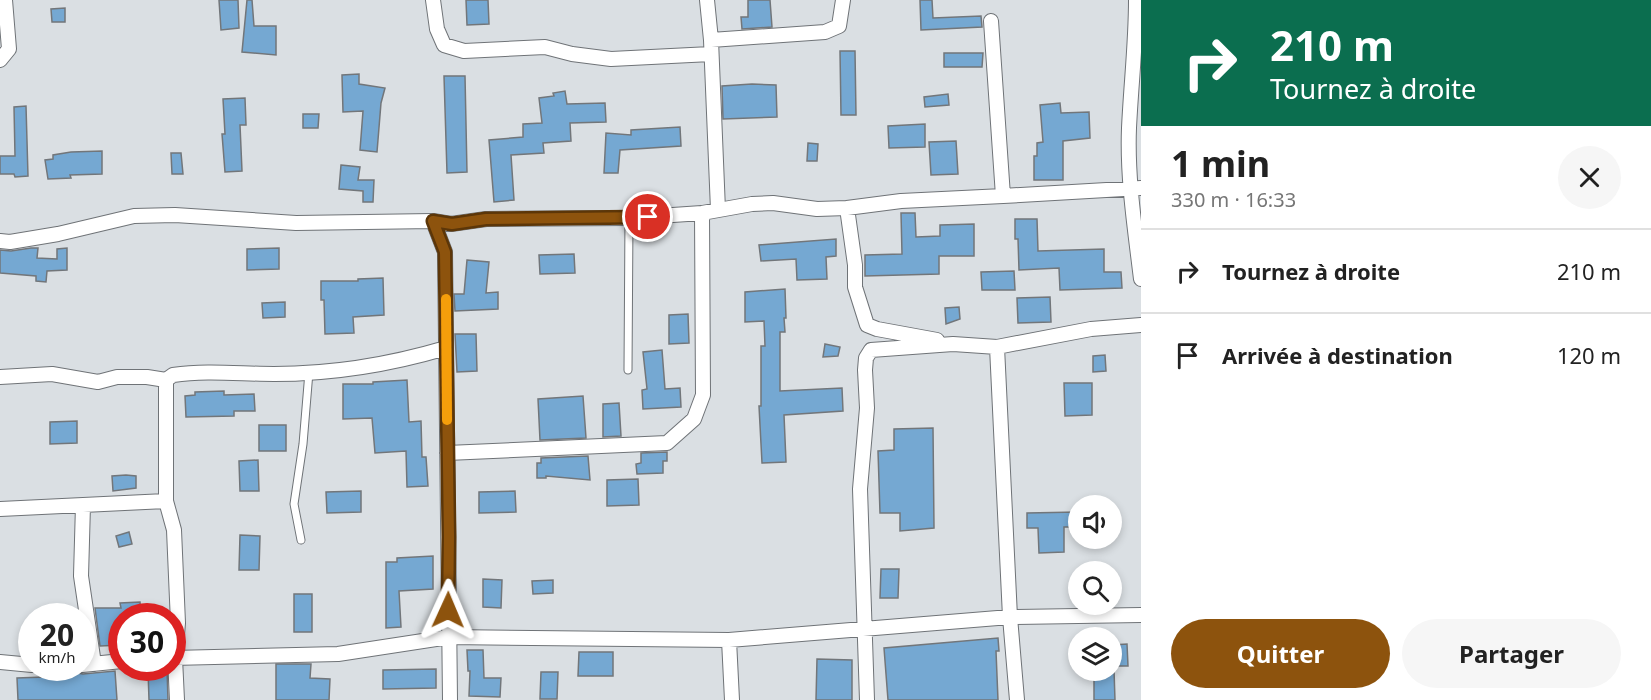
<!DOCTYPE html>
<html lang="fr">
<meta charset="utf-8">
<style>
:root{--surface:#fff;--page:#f6f6f6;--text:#222;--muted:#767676;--line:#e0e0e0;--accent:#8d530d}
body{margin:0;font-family:"Noto Sans",sans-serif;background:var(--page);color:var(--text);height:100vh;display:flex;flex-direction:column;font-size:22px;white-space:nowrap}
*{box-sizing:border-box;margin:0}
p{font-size:20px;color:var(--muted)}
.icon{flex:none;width:33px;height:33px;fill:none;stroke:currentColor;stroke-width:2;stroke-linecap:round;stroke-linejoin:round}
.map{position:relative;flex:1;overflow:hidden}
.panel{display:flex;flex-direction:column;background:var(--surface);width:510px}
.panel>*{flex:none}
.hud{background:#0b6e4f;color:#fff;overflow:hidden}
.buttons{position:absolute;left:1068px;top:495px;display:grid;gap:12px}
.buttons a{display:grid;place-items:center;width:54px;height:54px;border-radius:50%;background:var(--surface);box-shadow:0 3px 9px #0003;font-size:30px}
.speed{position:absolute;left:18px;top:603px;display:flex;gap:12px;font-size:30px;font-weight:700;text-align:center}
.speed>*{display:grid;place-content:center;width:78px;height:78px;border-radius:50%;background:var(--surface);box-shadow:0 3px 9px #0003;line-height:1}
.speed small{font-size:15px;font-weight:400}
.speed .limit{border:9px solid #d22;background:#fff;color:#111}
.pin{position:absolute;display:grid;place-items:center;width:51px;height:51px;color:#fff;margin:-26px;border:3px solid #fff;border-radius:50%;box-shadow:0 2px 6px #0007}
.me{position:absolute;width:66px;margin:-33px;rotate:1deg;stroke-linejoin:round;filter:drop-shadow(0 0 4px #0008)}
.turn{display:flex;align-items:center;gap:21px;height:126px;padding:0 30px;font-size:27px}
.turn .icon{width:78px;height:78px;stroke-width:2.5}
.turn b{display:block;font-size:42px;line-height:51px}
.round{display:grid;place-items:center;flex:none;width:63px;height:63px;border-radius:32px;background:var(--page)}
.summary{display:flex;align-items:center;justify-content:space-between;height:102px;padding:0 30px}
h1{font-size:36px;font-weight:700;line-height:45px}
.button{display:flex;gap:12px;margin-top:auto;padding:12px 30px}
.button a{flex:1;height:69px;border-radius:36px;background:var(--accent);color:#fff;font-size:24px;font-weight:700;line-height:69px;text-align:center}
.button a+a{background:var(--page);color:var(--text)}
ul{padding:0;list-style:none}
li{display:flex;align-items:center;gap:18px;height:84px;padding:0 30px;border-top:2px solid var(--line)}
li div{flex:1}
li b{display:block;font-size:22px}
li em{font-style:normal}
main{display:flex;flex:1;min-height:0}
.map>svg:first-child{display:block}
</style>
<main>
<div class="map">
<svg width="1141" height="700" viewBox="0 0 1141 700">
<rect width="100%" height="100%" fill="#dadfe3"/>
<!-- building -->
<path fill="#75a8d2" stroke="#72767a" stroke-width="1.5" d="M219,0H238L239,28L221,30Z
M247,0H252L254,26H276V55L242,52Z
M466,0H488L489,24L467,25Z
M748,0H770L772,27L742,29L741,17H748Z
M920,0H932L933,18L981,16L982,27L921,30Z
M65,8V22H52L51,9Z
M840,51H855L856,115H841Z
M944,53H983L982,67H944Z
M359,74V84L385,88L381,103L377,152L360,150L363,111L343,112L342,75Z
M444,76H465L467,172L447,173Z
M752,84L776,85L777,117L723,119L722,86Z
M565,91L567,104L605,103L606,122L570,123L571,141L543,143L544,153L511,155L514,200L494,202L489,140L523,137V124L542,123L539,98L554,96L553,93Z
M948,94L949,105L925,107L924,97Z
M245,98L246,125H240L242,171L225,172L222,134H225L223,99Z
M1060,103L1061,113L1089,112L1090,138L1063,141V180H1034V156H1037V143L1043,142L1040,105Z
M26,106L28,176L15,177L14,174H0V156H15L14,107Z
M303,114H319L318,128H303Z
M925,124V147L889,148L888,126Z
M680,127L681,146L620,150L618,173H604L606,133L631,135V130Z
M956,141L958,174L931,175L929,142Z
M808,143L818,144L817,161H807Z
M102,151V174L70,175L71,178L48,179L45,160L53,159V155L71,152Z
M171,153H181L183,174H172Z
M341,165L360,167L358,180H374L373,202H363V191L339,189Z
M901,213H915L916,237L940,236V225L974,224V256H939V274L865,276V255L902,254Z
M1015,219H1037L1038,251L1104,249V272H1121L1122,288L1060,290L1059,268L1019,270L1018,239H1015Z
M836,239V256L826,257L827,279L797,280L796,259L761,261L759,245Z
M31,248H38L37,258L57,259V249L67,248V270L47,271L46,282L36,281V276L0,273V250L11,251Z
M279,248V269L247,270V249Z
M574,254L575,273L540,274L539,255Z
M467,260L489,262L486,293L498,292V309L455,311L454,294H464Z
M1014,271L1015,290H982L981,272Z
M383,278L384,315L353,317L354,333L325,334L324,300H321V281H358V279Z
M785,289L786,318H784L785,332H780V391L842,388L843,411L784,415L786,462L762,463L759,406H761V346H765L764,321L745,322V292Z
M1050,297L1051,322L1018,323L1017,298Z
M285,302V317L263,318L262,303Z
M959,307L960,319L946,324L945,308Z
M688,314L689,343L669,344V315Z
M455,334H476L477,371L457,372Z
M825,344L840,347L838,356L823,357Z
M662,350L665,389L680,388L681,407L643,409L642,390L647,389L643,352Z
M1105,355L1106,371L1093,372V356Z
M407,380L409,422L421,421L422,457H426L428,486L407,487L406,451L375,453L372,418L343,419V384H373V382Z
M1064,383H1092V415L1065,416Z
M224,391V395L254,394L255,411H234V416L186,417L185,396L195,395V392Z
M583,396L586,438L540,440L538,399Z
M619,403L621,436L603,437V404Z
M77,421V443L50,444V422Z
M259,425H286V451H259Z
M933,428L934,528L900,531V513H880L878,451L894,450V429Z
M667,452V461H663V473L637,474L636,464L641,463V453Z
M588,456L590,480L546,476V478H537V463H541V458Z
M258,460L259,491H240L239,461Z
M126,475L136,476V488L113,491L112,476Z
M638,479L639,505L607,506V480Z
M361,491V512L327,513L326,492Z
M515,491L516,512L479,513V492Z
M1078,512V527H1064V552L1039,553L1038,528H1027V513Z
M129,532L132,544L119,547L116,536Z
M240,535L260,536L259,570H239Z
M433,556V589L399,591L401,627L386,628V562H397V558Z
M881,569H899L898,598H880Z
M483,579L502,580L501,608L483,607Z
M553,580V593L533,594L532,581Z
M294,594H312V632H294Z
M140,602L141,616H122V645L100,646L95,608H121L120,603Z
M998,638L999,651H996L998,700H888L884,648Z
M1127,644L1128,666H1112V645Z
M467,650H483L484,678H501L500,697L469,696L470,671H468Z
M579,652H613V676H578Z
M817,659L852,660V700H816Z
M276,664H311L310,678L330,679L329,700H276Z
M167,669L168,700H149L148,670Z
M436,669V688L383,689V670Z
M1094,670H1114L1115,700H1094Z
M115,671L117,700H18L17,678L72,676V672L83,674Z
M541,672H558L557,699H540Z"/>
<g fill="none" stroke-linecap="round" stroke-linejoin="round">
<defs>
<path id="service" d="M628,370L629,218
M301,540L294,504L303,444L309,372"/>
<path id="minor" d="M433,0L437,29L444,45L464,51L545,47L572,54L611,59L711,54
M707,0L711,40L718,210
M1136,0C1136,43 1131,85 1129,128C1127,178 1135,229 1141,279
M991,21L1003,196L1141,188
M711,40L825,32L839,26L843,0
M0,60L9,49L5,0
M847,208L855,265V287L867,325L877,329L937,340
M433,221L445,252L450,700
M0,241L10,242L58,234L134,216L175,215L296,223L433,221L451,224L486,219L629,218L702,213L752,204L773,203L817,209L847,208L901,201L1003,196
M997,347L1010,617L1017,700
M0,377L52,374L98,382L117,377H147L166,380
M447,453L667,443L694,419L703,395L702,213
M166,501L174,530L178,623L175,658L177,700
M83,505L81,576L94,664
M0,509L166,501V380L173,375C207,370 240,374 274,374C331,374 392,364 446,348
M729,640L732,700
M172,658L338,654L449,637L729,640L1010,617L1141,615
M0,662L32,665
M82,665L122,661
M867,700L860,489L867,408L865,370L866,358L871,350L953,344L997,347L1091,329L1141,325"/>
</defs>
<!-- service casing -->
<use href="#service" stroke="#6f7377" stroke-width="9"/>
<!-- minor casing -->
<use href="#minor" stroke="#6f7377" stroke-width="16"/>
<!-- service -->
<use href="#service" stroke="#fff" stroke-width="7"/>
<!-- minor -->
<use href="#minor" stroke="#fff" stroke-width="14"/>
</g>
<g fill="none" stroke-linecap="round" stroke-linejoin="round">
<defs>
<path id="route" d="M448,610L449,537L445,252L433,221L452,224L486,219L648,217"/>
</defs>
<!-- route casing -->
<use href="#route" stroke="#5c3608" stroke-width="15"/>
<!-- route -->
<use href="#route" stroke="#8d530d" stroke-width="10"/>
<!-- slow -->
<path stroke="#f59e0b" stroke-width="10" d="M446,299L447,420"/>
</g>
</svg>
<div class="buttons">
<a><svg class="icon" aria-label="sound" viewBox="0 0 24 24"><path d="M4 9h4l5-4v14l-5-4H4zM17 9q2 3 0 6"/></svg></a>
<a><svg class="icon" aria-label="search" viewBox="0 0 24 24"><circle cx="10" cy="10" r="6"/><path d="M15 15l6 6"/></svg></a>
<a><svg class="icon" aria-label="layers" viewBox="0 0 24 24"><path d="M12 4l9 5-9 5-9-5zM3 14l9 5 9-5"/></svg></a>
</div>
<div class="speed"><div>20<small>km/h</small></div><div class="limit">30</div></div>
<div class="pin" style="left:648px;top:217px;background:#d93025"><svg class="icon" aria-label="arrive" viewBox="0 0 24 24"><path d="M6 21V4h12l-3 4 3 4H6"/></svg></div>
<svg class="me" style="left:448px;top:610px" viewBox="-20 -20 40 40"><path d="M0-17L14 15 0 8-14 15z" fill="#8d530d" stroke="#fff" stroke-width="4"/></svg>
</div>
<section class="panel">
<div class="hud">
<div class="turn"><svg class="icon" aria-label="right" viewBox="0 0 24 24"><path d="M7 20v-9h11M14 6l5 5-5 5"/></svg><div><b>210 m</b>Tournez à droite</div></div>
</div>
<div class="summary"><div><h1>1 min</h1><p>330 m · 16:33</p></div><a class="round"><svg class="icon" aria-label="close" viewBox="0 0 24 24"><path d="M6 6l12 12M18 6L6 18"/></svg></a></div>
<ul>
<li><svg class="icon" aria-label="right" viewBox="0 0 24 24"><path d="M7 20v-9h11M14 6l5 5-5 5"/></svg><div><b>Tournez à droite</b></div><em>210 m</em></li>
<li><svg class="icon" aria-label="arrive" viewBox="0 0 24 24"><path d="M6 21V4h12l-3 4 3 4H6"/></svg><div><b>Arrivée à destination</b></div><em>120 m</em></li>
</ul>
<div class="button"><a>Quitter</a><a>Partager</a></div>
</section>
</main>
